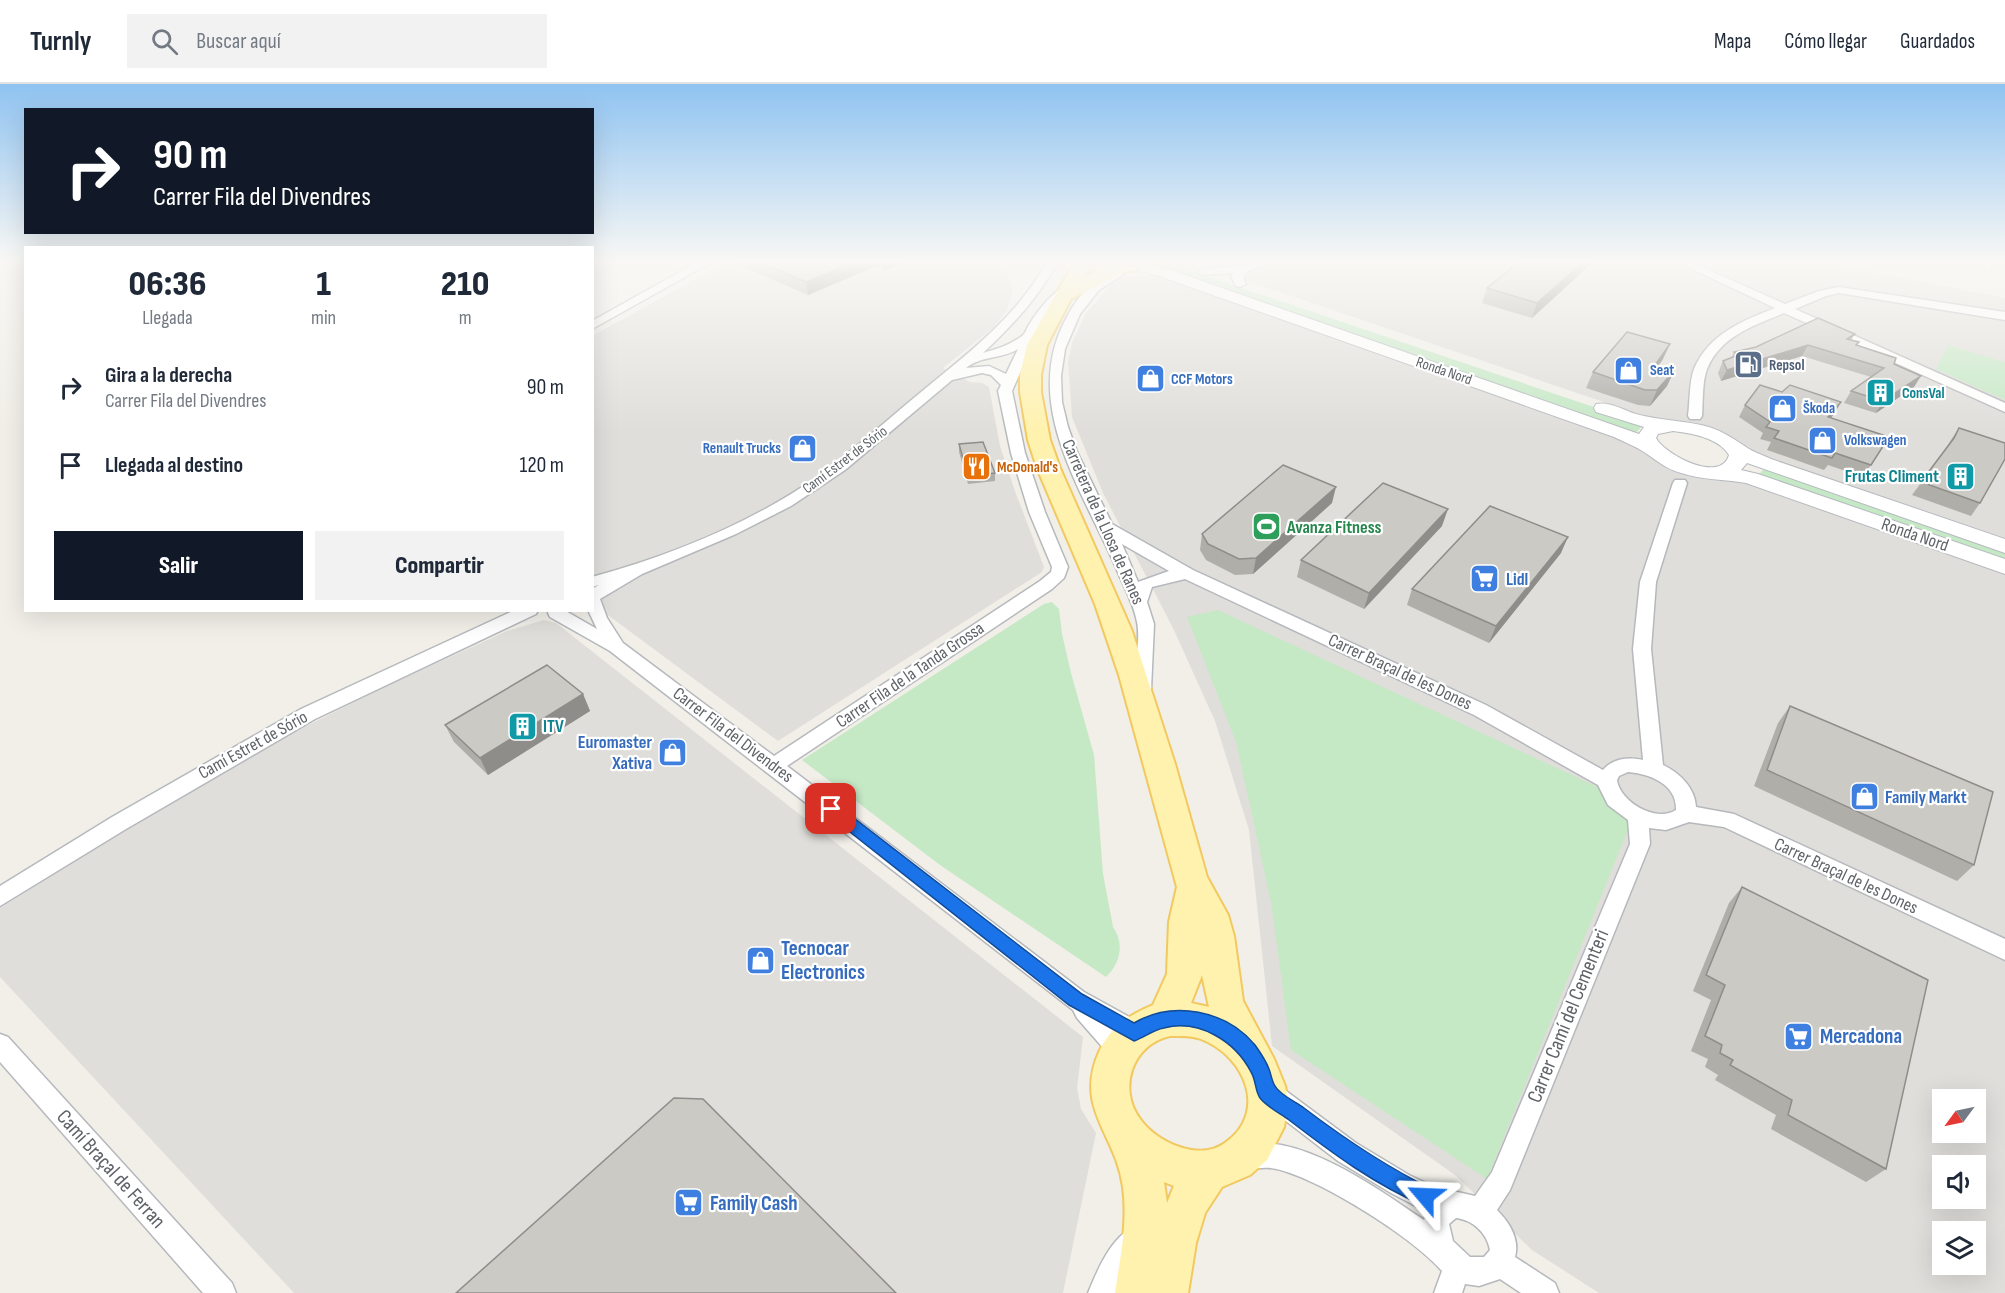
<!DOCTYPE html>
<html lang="es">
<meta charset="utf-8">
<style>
:root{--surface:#fff;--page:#f2f2f3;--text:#1f2937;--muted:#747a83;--line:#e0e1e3;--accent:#111827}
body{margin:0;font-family:"Sofia Sans Condensed",sans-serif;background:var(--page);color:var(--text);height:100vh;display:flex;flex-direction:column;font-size:22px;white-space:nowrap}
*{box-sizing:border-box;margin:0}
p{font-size:20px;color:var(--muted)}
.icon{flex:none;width:33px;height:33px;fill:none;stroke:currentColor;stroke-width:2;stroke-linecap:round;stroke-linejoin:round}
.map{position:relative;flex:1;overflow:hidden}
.details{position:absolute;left:24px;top:162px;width:570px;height:366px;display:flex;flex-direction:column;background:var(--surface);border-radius:0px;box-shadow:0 6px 24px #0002}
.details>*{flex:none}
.guide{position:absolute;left:24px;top:24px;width:570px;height:126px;border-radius:0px;box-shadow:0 6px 24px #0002;background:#111827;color:#fff;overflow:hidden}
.needle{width:39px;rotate:237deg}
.controls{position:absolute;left:1932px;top:1005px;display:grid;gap:12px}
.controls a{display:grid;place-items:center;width:54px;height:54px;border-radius:0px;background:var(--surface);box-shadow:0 6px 24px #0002;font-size:30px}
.pin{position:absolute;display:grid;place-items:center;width:51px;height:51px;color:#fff;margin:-26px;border-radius:12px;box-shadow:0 3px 9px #0006}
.me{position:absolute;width:66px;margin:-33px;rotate:296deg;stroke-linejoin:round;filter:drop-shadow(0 0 4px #0008)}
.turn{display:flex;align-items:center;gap:21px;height:126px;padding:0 30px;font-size:27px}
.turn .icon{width:78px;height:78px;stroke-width:2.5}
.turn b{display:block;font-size:42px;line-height:51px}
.eta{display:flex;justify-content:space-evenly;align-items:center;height:102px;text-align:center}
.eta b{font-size:36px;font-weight:800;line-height:42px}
.primary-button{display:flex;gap:12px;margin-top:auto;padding:12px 30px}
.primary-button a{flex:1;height:69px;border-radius:0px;background:var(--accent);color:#fff;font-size:24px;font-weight:800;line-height:69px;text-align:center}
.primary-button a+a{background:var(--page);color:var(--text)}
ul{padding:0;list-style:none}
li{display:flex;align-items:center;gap:18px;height:78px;padding:0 30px}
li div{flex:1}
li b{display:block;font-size:22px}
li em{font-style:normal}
header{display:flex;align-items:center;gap:36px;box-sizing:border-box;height:84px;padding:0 30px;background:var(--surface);border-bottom:2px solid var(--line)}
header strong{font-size:28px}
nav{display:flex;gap:33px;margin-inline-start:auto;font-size:21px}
.search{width:420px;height:54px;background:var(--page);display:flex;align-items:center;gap:15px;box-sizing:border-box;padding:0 21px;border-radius:0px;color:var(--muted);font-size:22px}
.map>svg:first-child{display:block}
</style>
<header>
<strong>Turnly</strong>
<div class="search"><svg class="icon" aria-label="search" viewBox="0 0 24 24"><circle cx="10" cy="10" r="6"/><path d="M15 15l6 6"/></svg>Buscar aquí</div>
<nav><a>Mapa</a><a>Cómo llegar</a><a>Guardados</a></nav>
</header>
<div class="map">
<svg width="2005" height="1209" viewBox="0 0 2005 1209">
<rect width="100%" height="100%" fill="#f1efe8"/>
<!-- industrial -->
<path fill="#e0deda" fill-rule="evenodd" d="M725,179H1003L1011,199L1012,209L1007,226L994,243L943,284L970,298L982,299L989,303L1000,362L1016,410L1044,483L1042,488L778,657L593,520L592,252Z
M1194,179H1826L2005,214V454Z
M1154,191L1637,358L1659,380L1683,389L1722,397L1742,395L2005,487V1209H1599L1532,1166L1455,1091L1272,962L1249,746L1215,637L1173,544L1103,409L1072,333L1068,278L1072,259L1086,229L1118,193ZM1942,1016H1976V1048H1942ZM1942,1082H1976V1114H1942ZM1942,1148H1976V1180H1942Z
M544,536L556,539L1083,953L1077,1004L1081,1025L1096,1049L1063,1209H294L0,893V824L147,733L271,660L378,606L507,547Z"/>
<!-- green -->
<path fill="#c5e8c5" d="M1168,179L1644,340L1635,350L1157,184Z
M1948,261L2005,278V316L1936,285Z
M1765,384L2005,465V479L1757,393Z
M1052,518L1059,525L1062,550L1071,589L1094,671L1103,790L1113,843C1125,860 1120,880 1106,893L940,781L802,676L1044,520Z
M1218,526L1606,707L1631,738L1487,1095L1291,966L1271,818L1236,658L1187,533Z"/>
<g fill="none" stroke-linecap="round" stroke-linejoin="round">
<defs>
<path id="minor" d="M696,179H710L592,245V237Z
M1046,179H1057C1038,214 1012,242 983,269C997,265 1010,261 1022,252C1026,249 1026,245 1029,241C1036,229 1058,199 1072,202V206L1060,216L1041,242L1012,307L1025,369L1045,428L1068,483L1064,494L1052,505L787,682L1084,908L1142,940L1146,948L1142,956L1134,959L1127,956L1131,965L1127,973L1119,976L1111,973L1077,934L1073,926L610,567L550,533L548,529L549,526H564L597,545L588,526H592V505L599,501L592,503V493C670,472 751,439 817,393C853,367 886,337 920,309C966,271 1017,233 1046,179ZM1018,265L1006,290L989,282L966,284C980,272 1002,275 1018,265ZM982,289L991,291L1001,301L998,307L1011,369L1029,428L1052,483L1051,488L1040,497L774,672L623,559L607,534L600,515L642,490L736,450L791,422L845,386L952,296Z
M1252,179H1269L1249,187L1243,193L1246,200L1240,203L1236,202L1231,192L1234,189L1203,191L1197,188L1203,185L1244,182Z
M1679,179H1693L1785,220L1819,207L1839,203L2005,228V236L1839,209L1826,212L1795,225L2005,319V328L1784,229C1755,241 1720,252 1707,285C1702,298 1703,318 1702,332L1700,335H1690L1688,332C1690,318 1689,298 1694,285C1709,250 1742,237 1775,224Z
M1117,187L1123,190L1121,192L1099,206L1080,230L1065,265L1061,292L1062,318L1068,343L1077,368L1112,440L1193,486L1486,621L1603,686C1613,674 1629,673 1643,676L1633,565L1640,498L1673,399L1675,396H1685L1687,399L1656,498L1651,565L1663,681C1680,689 1695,704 1696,723L1734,730L2005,855V876L1724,743L1689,738L1666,746L1649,744L1650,760L1510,1106L1497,1126C1509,1138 1520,1155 1515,1173L1555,1199L1559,1209H1521L1500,1195L1479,1202L1465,1200L1462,1209H1434L1442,1187C1413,1154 1333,1104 1290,1089C1282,1086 1272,1083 1263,1084C1252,1084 1246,1086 1236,1082L1232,1073L1236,1064C1292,1041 1379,1106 1424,1136L1427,1128L1391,1109L1338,1077L1260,1017L1257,1009L1260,1001L1269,997L1278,1001L1356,1059L1409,1091L1447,1109L1453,1107L1475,1112L1492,1088L1630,760L1628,736L1608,721L1598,701L1474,631L1185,495L1152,503L1147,518L1154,540L1151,606L1148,611L1142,612L1136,611L1133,606C1134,587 1141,556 1137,538C1134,522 1126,506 1119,491C1086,410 1017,320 1068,231C1078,212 1095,193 1117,187ZM1122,460L1169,487L1138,498ZM1628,688C1650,690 1677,700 1676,726C1656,739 1620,718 1617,696L1619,692ZM1456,1134C1473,1136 1487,1149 1490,1166L1484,1173H1470L1453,1157L1449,1140Z
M515,526H538L536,530L315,635L126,745L0,822V802L112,733L301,625Z
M0,950L8,953L232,1199L236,1209H203L0,978Z
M1134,1143L1144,1147L1148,1157L1117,1209H1088C1097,1187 1111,1153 1134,1143Z"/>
<path id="secondary" d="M1131,179H1144L1171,186L1639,350L1644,343L1596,328L1594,324L1596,320C1610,317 1623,326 1636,330C1660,337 1685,336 1709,343C1724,348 1734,355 1746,363C1753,368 1763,371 1771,375L2005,455V469L1747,379L1741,386L1758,390L2005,475V490L1746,399C1724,395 1702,396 1681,389C1666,385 1656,376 1644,368C1635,362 1624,358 1614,353L1159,192L1131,185L1129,182ZM1673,347C1691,349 1719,354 1729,371C1721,400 1665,371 1656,354L1658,350Z"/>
<path id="primary" d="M1074,179H1092L1085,192L1099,186L1095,185L1094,179H1158L1155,183L1124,188L1071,215L1047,261L1041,291V308L1050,356L1060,384L1132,547L1175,680L1207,793L1228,831L1234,852L1243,917L1274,975L1285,1002L1288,1017L1284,1043L1267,1076L1250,1091L1222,1103L1205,1129L1196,1159L1188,1209H1115C1120,1174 1128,1139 1123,1103C1116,1050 1074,1025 1099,968C1110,943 1129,931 1153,921L1167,890L1169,838L1177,803L1119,591L1095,520L1037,384L1028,356L1020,308V291L1027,261ZM1202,891L1209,923L1191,919ZM1170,952C1180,952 1191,951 1201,955C1245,972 1269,1028 1225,1059C1199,1078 1156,1058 1140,1035C1117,1004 1133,960 1170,952ZM1164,1098L1174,1102L1167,1119Z"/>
</defs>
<!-- minor casing -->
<use href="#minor" stroke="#b5b8bc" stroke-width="3"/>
<!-- secondary casing -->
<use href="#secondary" stroke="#b6babf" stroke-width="2"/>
<!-- primary casing -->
<use href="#primary" stroke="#f2c960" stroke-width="4"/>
<!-- minor -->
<use href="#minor" fill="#fff" fill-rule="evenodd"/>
<!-- secondary -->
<use href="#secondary" fill="#fff" fill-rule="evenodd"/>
<!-- primary -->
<use href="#primary" fill="#fff2af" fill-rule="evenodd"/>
<!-- rail -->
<path stroke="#b6b7b8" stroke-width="3" stroke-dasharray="1 5" stroke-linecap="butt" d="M1943,179L2005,190"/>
</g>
<!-- wall -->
<path fill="#afaea9" d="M734,179H902L884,187L874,183L808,211Z
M1518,179H1592L1532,234L1482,219L1487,204Z
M1855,250L1851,256L1859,258L1857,262L1894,280L1914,303L1876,329L1844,319L1851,307L1871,293L1802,272L1721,297L1718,289L1723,277L1731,274L1734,268Z
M1663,275L1658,282L1674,287L1667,302L1650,322L1638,321L1586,304L1593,288Z
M1841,318L1834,330L1831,334L1889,353L1863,393L1828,381L1824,386L1767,366L1771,358L1760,355L1763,349L1739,333L1745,321Z
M1959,344L1980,419L1971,432L1912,411L1947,364L1951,356Z
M959,360L995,389V397L968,400L959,368Z
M1332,419L1253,490L1235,491L1206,476L1200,466L1202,450Z
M1442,442L1364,525L1297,493L1301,476Z
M1561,469L1489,559L1407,521L1412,505Z
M583,610L590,627L488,691L454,658L445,641Z
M1790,622L1974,781L1957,797L1754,702L1778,639Z
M1742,803L1886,1085L1866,1098L1771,1045L1776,1031L1715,996L1718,991L1705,983L1708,975L1691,967L1711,916L1693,907L1729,819Z"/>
<!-- shaded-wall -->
<path fill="#8f8d8a" d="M852,179H874V183L808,211L806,198Z
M884,179H902L884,187Z
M1582,179H1592L1532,234L1537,219Z
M1670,260L1663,275L1648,297L1655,281Z
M1808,261L1802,272L1721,297L1727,286Z
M1674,287L1667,302L1650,322L1657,306Z
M1921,292L1914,303L1876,329L1883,317Z
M1841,318L1834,330L1821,345L1828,333Z
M1336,403L1332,419L1253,490L1256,474Z
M1448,425L1442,442L1364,525L1369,509Z
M1568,453L1561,469L1489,559L1496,542Z
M583,610L590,627L488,691L480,674Z"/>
<!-- building -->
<path fill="#cccac5" stroke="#8f8d8a" stroke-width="1.5" d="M762,179H852L806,198Z
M1518,179H1582L1537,219L1487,204Z
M1818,234L1855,250L1847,255L1859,258L1856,261L1896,274L1894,280L1921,292L1883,317L1851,307L1884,284L1808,261L1727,286L1723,277L1738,271L1734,268L1756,263Z
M1627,248L1670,260L1655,281L1674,287L1657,306H1645L1593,288Z
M1760,301L1782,308L1790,301L1841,318L1828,333L1889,353L1871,381L1835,369L1832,374L1774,354L1779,347L1766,343L1770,338L1745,321Z
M1959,344L2005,359V375L1980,419L1921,398L1954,354Z
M983,358L995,389L968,392L959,360Z
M1283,381L1336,403L1256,474L1239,475L1208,460L1202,450Z
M1383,399L1448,425L1369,509L1301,476Z
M1490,422L1568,453L1496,542L1412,505Z
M547,581L583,610L480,674L445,641Z
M1790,622L1993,708L1974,781L1767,686Z
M1742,803L1928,896L1886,1085L1788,1031L1792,1016L1730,981L1733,976L1720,969L1722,961L1705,952L1725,901L1706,891Z
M674,1014L703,1015L896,1209H456Z"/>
<!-- sky -->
<linearGradient id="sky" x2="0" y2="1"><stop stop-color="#8fc3f1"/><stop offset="0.51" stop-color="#f9f8f5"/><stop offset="1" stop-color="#f9f8f5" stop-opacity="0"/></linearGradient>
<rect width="2005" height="348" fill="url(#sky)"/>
<!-- route -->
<path fill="#1a73e8" stroke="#114b97" stroke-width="1.5" d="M831,719L837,721L1082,910L1134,939C1173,916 1226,926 1255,961C1260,968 1266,977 1269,985C1271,990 1272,998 1275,1002C1280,1011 1296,1018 1304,1024C1345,1055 1386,1083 1432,1105L1435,1112L1432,1119L1425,1122C1375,1101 1332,1069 1289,1036C1281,1030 1267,1023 1260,1014C1255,1007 1256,996 1251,988C1235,957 1199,935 1164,944C1153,946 1145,953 1134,957L1069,921L826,729L824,725L826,721Z"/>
<!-- icons -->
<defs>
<symbol id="fuel-square" viewBox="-11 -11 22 22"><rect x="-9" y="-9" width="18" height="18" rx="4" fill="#5c6f8a" stroke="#fff"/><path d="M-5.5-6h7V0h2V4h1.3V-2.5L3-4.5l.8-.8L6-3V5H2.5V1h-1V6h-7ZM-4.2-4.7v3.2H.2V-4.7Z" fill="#fff"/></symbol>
<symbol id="shop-square" viewBox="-11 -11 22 22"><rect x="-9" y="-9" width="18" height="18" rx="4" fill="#3f7fe0" stroke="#fff"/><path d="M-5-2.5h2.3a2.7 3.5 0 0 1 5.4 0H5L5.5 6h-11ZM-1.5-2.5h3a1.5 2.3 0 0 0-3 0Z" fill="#fff"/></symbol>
<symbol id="building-square" viewBox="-11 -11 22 22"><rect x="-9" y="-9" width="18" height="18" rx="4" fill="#0f9aa8" stroke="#fff"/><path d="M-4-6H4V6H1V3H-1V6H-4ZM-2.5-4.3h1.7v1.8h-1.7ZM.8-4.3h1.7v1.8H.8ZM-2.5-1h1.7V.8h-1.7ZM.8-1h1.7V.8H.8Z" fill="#fff"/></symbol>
<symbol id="restaurant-square" viewBox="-11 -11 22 22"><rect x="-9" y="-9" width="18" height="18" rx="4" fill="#e8710a" stroke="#fff"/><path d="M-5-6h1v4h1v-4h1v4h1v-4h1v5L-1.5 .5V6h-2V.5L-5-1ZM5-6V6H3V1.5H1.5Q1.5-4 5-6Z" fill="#fff"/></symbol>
<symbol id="stadium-square" viewBox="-11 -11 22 22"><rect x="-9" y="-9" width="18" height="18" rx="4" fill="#2e9e5b" stroke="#fff"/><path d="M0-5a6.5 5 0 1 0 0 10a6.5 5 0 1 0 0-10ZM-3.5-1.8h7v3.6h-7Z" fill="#fff"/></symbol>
<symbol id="supermarket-square" viewBox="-11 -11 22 22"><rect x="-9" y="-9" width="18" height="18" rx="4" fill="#3f7fe0" stroke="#fff"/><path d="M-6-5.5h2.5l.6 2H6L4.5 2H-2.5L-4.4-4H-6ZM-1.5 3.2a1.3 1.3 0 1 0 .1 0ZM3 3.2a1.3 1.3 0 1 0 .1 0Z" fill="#fff"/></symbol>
</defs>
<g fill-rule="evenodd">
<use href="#fuel-square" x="1732" y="264" width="33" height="33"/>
<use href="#shop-square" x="1612" y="270" width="33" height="33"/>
<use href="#shop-square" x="1134" y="278" width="33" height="33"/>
<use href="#building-square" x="1864" y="292" width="33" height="33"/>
<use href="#shop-square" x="1766" y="308" width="33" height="33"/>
<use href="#shop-square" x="1806" y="340" width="33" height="33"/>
<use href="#shop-square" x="786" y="348" width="33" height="33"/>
<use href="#restaurant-square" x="960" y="366" width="33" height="33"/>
<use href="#building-square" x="1944" y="376" width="33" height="33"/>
<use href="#stadium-square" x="1250" y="426" width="33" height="33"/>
<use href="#supermarket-square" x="1468" y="478" width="33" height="33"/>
<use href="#building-square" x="506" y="626" width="33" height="33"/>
<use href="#shop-square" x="656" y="652" width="33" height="33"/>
<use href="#shop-square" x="1848" y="696" width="33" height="33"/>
<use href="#shop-square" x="744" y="860" width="33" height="33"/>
<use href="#supermarket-square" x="1782" y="936" width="33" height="33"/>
<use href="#supermarket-square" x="672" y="1102" width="33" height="33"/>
</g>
<g text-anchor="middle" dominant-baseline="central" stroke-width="4.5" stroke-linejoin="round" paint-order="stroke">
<!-- far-service labels -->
<g font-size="15" font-weight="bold" fill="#4e5e75" stroke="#fff" text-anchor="start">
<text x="1769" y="281">Repsol</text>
</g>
<!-- far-shop labels -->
<g font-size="15" font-weight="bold" fill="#366cbe" stroke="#fff" text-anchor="start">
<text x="1650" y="286">Seat</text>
<text x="1171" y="295">CCF Motors</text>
<text x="1803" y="324">Škoda</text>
<text x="1844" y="356">Volkswagen</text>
<text x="781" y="364" text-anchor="end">Renault Trucks</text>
</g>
<!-- far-street labels -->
<g font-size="15" fill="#5f6368" stroke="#fff">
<text transform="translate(1444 287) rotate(19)">Ronda Nord</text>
<text transform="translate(845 376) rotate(-37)">Camí Estret de Sório</text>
</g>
<!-- far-culture labels -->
<g font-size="15" font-weight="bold" fill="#0d838f" stroke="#fff" text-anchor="start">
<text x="1902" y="309">ConsVal</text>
</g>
<!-- far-food labels -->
<g font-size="15" font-weight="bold" fill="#c56008" stroke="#fff" text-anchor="start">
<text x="997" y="383">McDonald's</text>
</g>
<!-- culture labels -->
<g font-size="18" font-weight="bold" fill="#0d838f" stroke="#fff" text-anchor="end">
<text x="1939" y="392">Frutas Climent</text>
<text x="543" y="642" text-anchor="start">ITV</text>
</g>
<!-- street labels -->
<g font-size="18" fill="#5f6368" stroke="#fff">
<text transform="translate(1103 438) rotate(66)">Carretera de la Llosa de Ranes</text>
<text transform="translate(1915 451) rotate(19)">Ronda Nord</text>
<text transform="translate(1400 588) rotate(25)">Carrer Braçal de les Dones</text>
<text transform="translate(910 591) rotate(-34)">Carrer Fila de la Tanda Grossa</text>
<text transform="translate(733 651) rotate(37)">Carrer Fila del Divendres</text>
<text transform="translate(253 661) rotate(-29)">Camí Estret de Sório</text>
<text transform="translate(1846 792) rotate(25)">Carrer Braçal de les Dones</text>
</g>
<!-- leisure labels -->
<g font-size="18" font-weight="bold" fill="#27864d" stroke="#fff" text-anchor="start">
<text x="1287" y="443">Avanza Fitness</text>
</g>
<!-- shop labels -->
<g font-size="18" font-weight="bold" fill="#366cbe" stroke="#fff" text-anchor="start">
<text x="1506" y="495">Lidl</text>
<text x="652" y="658" text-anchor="end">Euromaster<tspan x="652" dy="21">Xativa</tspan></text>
<text x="1885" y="713">Family Markt</text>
</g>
<!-- near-shop labels -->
<g font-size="21" font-weight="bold" fill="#366cbe" stroke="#fff" text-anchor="start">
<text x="781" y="864">Tecnocar<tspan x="781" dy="24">Electronics</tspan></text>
<text x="1820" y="952">Mercadona</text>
<text x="710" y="1119">Family Cash</text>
</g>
<!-- near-street labels -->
<g font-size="21" fill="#5f6368" stroke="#fff">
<text transform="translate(1568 932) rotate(-68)">Carrer Camí del Cementeri</text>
<text transform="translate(111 1085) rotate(48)">Camí Braçal de Ferran</text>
</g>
</g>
</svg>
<div class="controls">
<a><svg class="needle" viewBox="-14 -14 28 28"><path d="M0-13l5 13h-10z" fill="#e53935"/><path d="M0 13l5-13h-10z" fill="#747a83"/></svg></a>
<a><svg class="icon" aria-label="sound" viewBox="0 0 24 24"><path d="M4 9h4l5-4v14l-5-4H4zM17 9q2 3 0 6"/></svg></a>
<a><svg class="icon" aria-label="layers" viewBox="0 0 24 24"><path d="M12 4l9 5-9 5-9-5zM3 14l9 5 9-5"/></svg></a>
</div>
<div class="pin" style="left:831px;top:725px;background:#d93025"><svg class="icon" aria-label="arrive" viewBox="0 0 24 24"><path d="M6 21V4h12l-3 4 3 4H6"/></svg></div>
<svg class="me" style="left:1425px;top:1112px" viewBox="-20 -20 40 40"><path d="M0-17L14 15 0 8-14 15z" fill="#1a73e8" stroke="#fff" stroke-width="4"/></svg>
<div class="guide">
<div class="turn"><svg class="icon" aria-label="right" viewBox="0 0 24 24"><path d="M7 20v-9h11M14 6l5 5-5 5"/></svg><div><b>90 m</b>Carrer Fila del Divendres</div></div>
</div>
<section class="details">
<div class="eta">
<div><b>06:36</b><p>Llegada</p></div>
<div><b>1</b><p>min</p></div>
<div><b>210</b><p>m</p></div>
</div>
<ul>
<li><svg class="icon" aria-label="right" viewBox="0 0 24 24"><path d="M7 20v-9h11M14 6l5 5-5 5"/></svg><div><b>Gira a la derecha</b><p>Carrer Fila del Divendres</p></div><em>90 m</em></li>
<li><svg class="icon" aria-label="arrive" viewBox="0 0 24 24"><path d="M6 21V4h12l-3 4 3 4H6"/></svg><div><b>Llegada al destino</b></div><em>120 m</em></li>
</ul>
<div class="primary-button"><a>Salir</a><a>Compartir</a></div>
</section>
</div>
